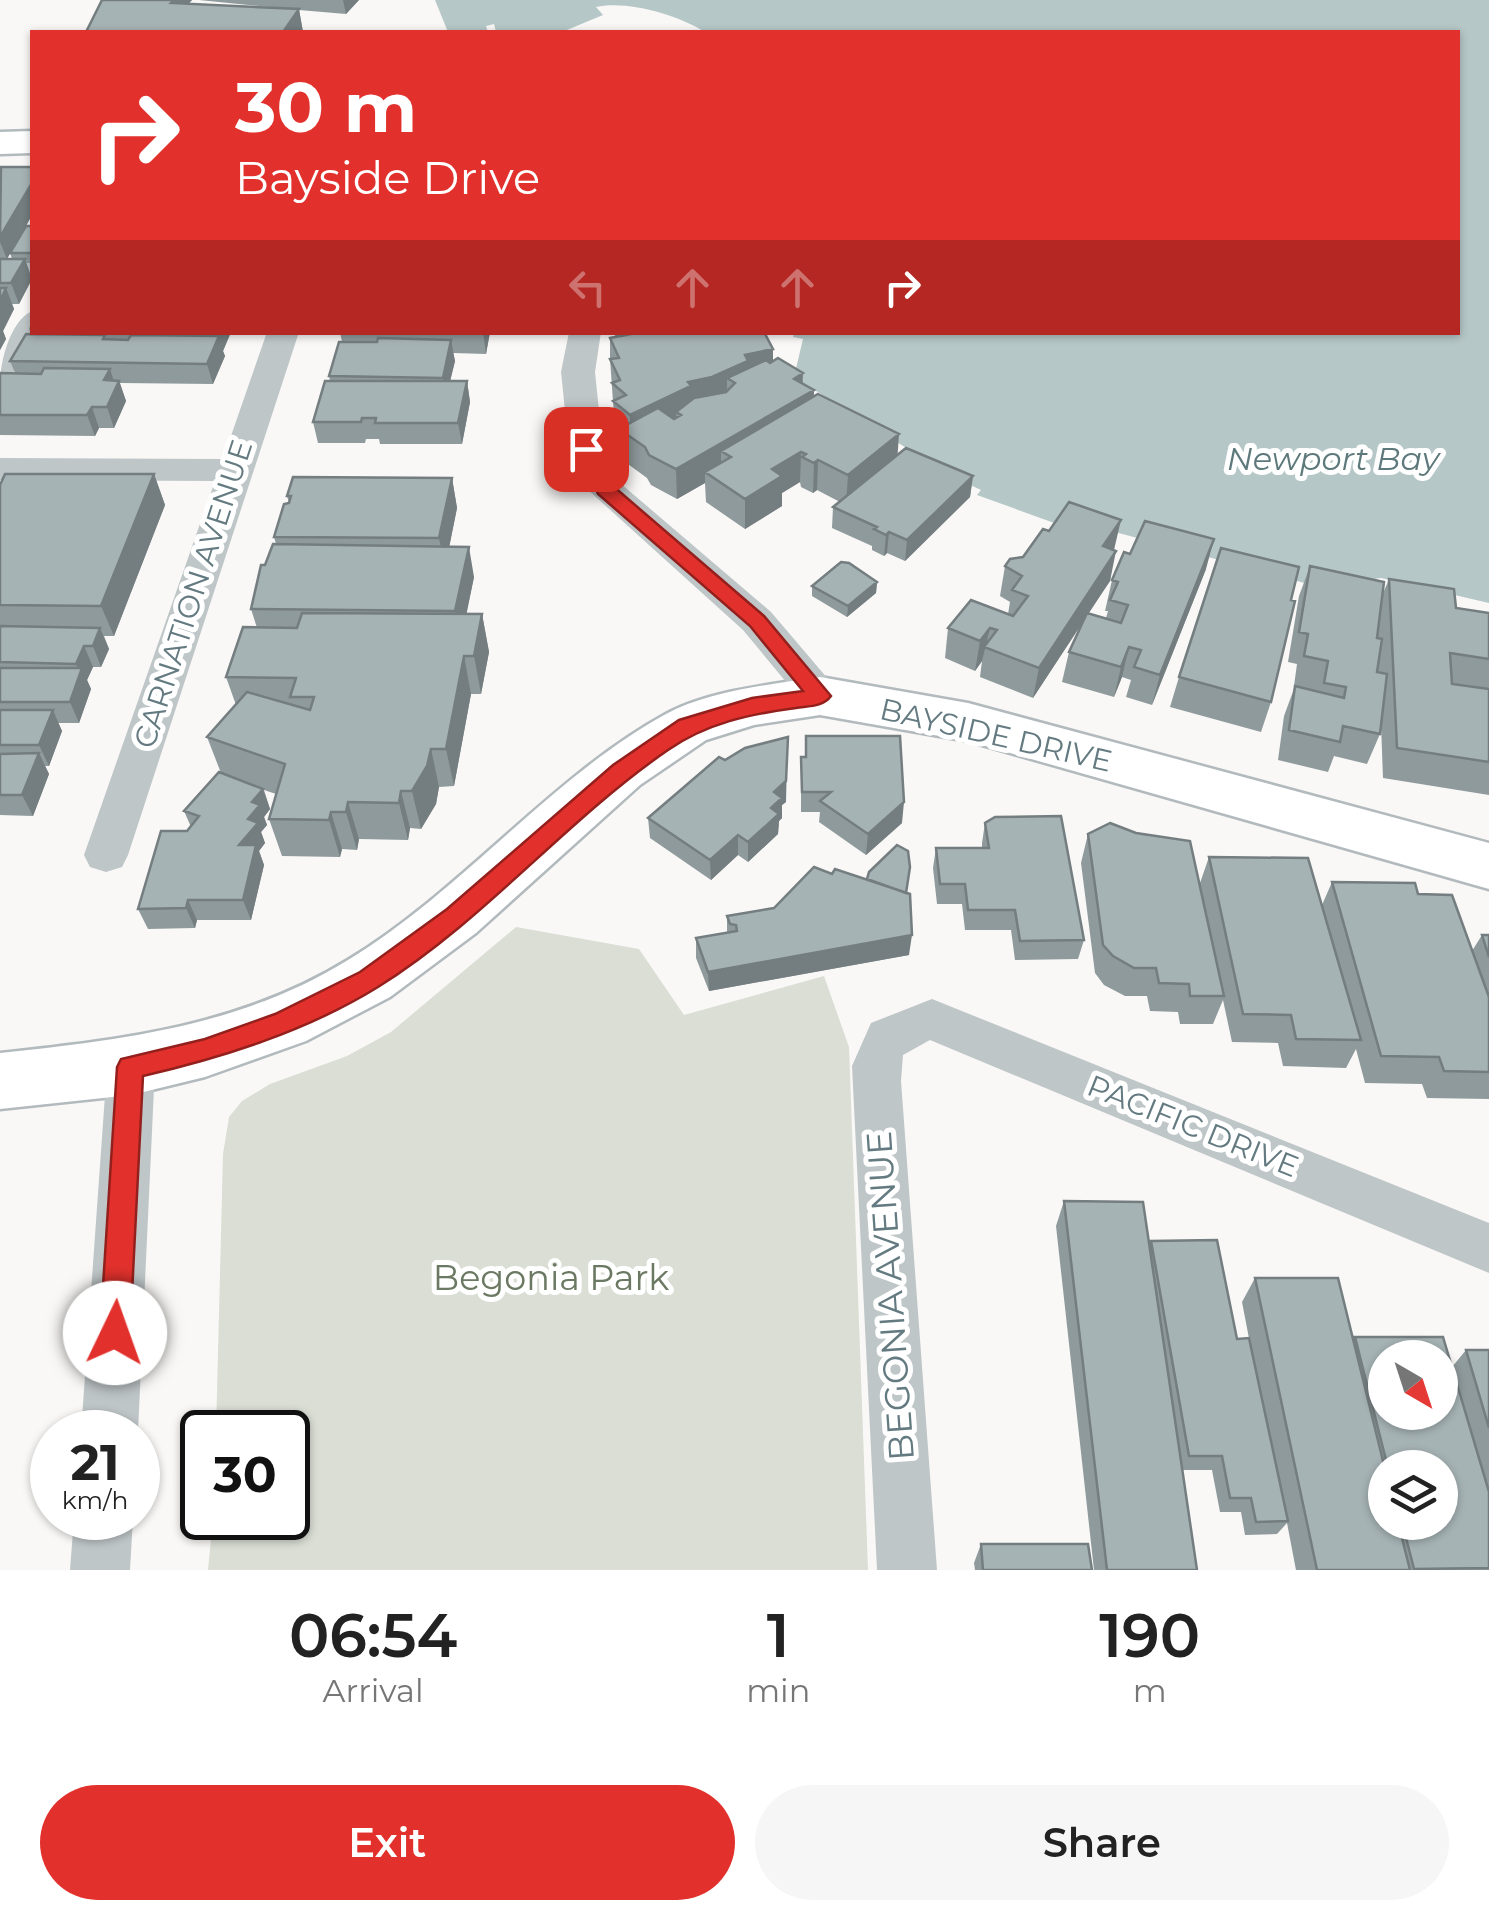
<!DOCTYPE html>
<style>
:root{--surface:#fff;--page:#f6f6f6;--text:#222;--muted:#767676;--accent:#e2312c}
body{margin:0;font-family:Montserrat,sans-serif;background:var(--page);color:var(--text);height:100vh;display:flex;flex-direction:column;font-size:38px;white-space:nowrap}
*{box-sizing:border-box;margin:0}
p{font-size:32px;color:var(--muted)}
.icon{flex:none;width:55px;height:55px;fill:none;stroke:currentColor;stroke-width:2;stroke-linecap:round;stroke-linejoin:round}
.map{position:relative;height:1570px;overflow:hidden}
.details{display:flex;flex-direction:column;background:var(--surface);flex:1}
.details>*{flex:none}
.banner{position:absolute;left:30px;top:30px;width:1430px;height:305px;border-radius:0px;box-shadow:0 2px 8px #0004;background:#e2312c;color:#fff;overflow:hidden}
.needle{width:65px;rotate:141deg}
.fabs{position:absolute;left:1368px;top:1340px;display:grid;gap:20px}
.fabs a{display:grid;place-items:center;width:90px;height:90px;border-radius:50%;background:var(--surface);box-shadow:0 2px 8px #0004;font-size:50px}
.speed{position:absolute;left:30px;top:1410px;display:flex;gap:20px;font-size:50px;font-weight:700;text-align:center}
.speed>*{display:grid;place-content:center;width:130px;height:130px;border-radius:50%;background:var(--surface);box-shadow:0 2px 8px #0004;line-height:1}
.speed small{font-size:25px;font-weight:400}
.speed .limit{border:5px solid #111;border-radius:15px;background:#fff;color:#111}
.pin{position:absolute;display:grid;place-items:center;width:85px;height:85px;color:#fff;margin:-42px;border-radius:20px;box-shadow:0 5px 15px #0006}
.me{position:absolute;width:110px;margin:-55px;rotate:3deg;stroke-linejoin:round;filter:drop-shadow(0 0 8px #0008)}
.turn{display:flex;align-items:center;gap:35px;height:210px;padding:0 40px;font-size:45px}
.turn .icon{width:130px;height:130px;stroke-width:2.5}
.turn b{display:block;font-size:70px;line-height:85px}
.lanes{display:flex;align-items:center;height:95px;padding:0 40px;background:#0003;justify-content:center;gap:50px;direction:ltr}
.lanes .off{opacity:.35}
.eta{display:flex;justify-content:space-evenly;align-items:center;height:170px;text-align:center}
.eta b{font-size:60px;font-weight:600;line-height:70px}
.primary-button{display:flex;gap:20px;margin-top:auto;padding:20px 40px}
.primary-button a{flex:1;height:115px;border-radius:60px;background:var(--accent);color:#fff;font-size:40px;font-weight:600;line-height:115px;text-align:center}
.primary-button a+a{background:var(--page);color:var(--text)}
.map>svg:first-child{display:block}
</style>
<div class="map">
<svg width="1489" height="1570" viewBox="0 0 1489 1570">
<rect width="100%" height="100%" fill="#f9f8f6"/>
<!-- green -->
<path fill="#daded5" d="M516,927L639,949L684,1015L824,976L849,1047L868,1570H208L213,1518H288V1432H216L223,1154L229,1117L242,1101L270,1084L347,1056L391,1032Z"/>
<!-- water -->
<path fill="#b6c7c7" d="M435,0H1489V603L1381,578L1358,581L1338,592L1063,518L1057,524L977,495L981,490L949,475L794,377L803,339L793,337L794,333L1458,332V32H705C678,15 627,0 596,7L603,15L562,32H496L494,24L486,26L488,32H448Z"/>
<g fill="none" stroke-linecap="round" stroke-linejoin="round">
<defs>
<path id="secondary" d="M32,131V153L0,154V132Z
M820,677L968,703L1489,843V889L968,741L820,715L754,725L706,740L640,785L476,933L390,997L306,1041L205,1077L131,1095L0,1109V1053C122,1040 241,1026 348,960C462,891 551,777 666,714C708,691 773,684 820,677Z"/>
</defs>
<!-- secondary casing -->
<use href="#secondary" stroke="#b2babd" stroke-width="5"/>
<!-- lane -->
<path fill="#bfc6c8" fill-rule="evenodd" d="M0,262H32V272H0Z
M32,311C33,332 21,375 0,384C0,362 10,321 32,311Z"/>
<!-- street -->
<path fill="#bfc6c8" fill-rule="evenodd" d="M267,332H299L128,855L122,867L106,872L90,867L84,855L215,481L0,480V458L223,459Z
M569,332H601L595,372L603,449L620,483L771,612L834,686L840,696L834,706L820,711L806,706L743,630L587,489L569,449L561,372Z
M932,999L1489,1223V1273L930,1040L903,1055L901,1081L937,1570H877L852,1066L871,1023Z
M131,1046L148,1052L155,1067L138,1432H81L107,1067L114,1052Z
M74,1518H133L130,1570H70Z"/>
<!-- secondary -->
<use href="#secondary" fill="#fff" fill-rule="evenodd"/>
</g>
<!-- wall -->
<path fill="#8f9a9c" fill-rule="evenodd" d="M102,0H192L188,4L290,9L199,0H359L346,14L299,10L303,32H80H86Z
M32,167V215L26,226H32V263H26L32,279L19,304H12L14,309L3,331L6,339L0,350V259H12L10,253L7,259L0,258V169Z
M32,320V332H231L223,351L225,356L213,384L120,383L126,401L114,428H99L95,436L0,435V373H15L10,361L31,334L29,329Z
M340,332H490L486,354L453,353L455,361L450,381H467L470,402L462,444H380L379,439H366L365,443H318L313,422L330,381L329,376L342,342Z
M615,332H765L773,361L814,390V397L897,455L973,476L970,497L905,561L887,553L884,556L872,550V546L832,528L833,507L840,502L817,490L813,493L801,487L800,482L782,493V506L745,529L706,502L705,483L677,499L651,485L647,478L621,459L619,434L615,430L610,359V338L615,337Z
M154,474L165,505L114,636H104L109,649L101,667H93L87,680L91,689L79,723H58L62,731L49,766H45L49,774L33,816L0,815V485Z
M452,478L457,508L449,547L474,577L466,614H482L489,652L481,694H471L454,786L439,787L436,804L421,829L410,828L408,840L359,839L357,850L342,849L340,857L282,856L269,819L276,794L264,790L270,809L264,817L267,825L261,832L265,843L259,851L264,865L251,920H197L195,928L148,929L138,909L191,827L184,811L221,773L207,737L236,705L226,677L257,628L251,609L265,565L276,544L274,537L289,503L287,496Z
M1114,550L1110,581L1088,613L1106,618L1108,611H1105L1112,580L1206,569L1152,705L1126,697L1131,680L1122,677L1114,697L1062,682L1069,652L1082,622L1033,698L980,677L982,661L975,671L945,658L948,628L1008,614L1010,602L1000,596L1005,566Z
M1310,566L1382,596L1389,579L1456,608L1489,613V795L1383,778L1381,724L1380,734L1367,764L1334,756L1328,772L1278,760L1284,716L1295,686H1294L1297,664L1288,662L1299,596Z
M877,582L876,593L847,617L812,596V586Z
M1291,600L1271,702L1261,732L1170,707L1179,677Z
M806,736L902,823L866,855L819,822L820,812H801V757H805Z
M788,737L786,802L782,805V818L779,821L778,834L748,862L738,855L711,880L650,838L648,818L725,760Z
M985,823L1084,940L1078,959L1015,960L1011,930H965L962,904H937L933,868L936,848H982V843Z
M1088,834L1200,883L1209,857L1322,905L1332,882L1418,894L1472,951L1482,935H1489V1099L1427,1098L1422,1084L1365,1083L1356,1049L1346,1068L1283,1066L1278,1043L1232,1042L1223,1000L1213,1024H1180L1178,1012L1150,1011L1147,996H1125L1104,985L1095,973L1081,863Z
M832,874L906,893L909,955L709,991L696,958V938L727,933V916L774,908Z
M1064,1201L1149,1246L1151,1241L1237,1339L1252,1354L1242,1302L1255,1278L1353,1340L1355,1337L1452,1367L1466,1350H1489V1570H1296L1287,1523L1277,1534L1245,1535L1241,1512H1220L1212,1470H1182L1197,1570H1094L1056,1226ZM1385,1468H1440V1522H1385Z
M981,1544L1092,1570H975L974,1563Z"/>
<!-- shaded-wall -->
<path fill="#747d7f" d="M163,0H192L179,14Z
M343,0H359L346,14Z
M299,9L303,32H283Z
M32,183V215L7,259L0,242V237Z
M25,259L32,279L19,304L11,283Z
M6,288L14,309L3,331L6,339L0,350V301Z
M218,332H231L223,351L225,356L213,384L207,364L219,336Z
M483,332H490L486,354Z
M451,340L455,361L446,398L443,378Z
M773,349V379L735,383L727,378V400L681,415L676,412L677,423L631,438L630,415L688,382L745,355Z
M110,369L116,388L119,381L126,401L114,428L107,407L104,380Z
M803,373L802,397L814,390L813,420L731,457L721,451V473L705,472V483L677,499L676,469Z
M467,381L470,402L462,444L458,423Z
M92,407L99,428L95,436L87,415Z
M899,434L897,464L846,505L848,475Z
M801,452L800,482L782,493V506L745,529V499L772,469Z
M818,460L817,490L813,493L814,463Z
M154,474L165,505L114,636L101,606Z
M973,476L970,497L905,561L907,540Z
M452,478L457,508L445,568L439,538Z
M1121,520L1114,550L1103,546Z
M889,532L887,553L884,556L886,535Z
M1214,539L1206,569L1152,705L1160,675Z
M469,547L474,577L461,641L455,611Z
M1116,551L1110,581L1033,698L1039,668Z
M877,582L876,593L847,617L848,606Z
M482,614L489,652L481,694L474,656Z
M100,628L109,649L101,667L93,646Z
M990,628L982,661L975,671L980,641Z
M84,646L93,667L87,680L91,689L79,723L70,702L80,673L76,664Z
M1129,647L1122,677L1114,697L1121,667Z
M464,656L471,694L454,786L446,749Z
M53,710L62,731L49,766L39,745Z
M431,749L439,787L436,804L421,829L412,791Z
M39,753L49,774L33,816L22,795Z
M786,781V802L782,805V818L779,821L778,834L748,862V842L771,808L774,792Z
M263,789L270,809L264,817L267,825L261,832L265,843L259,851L264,865L251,920L243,900L239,845L248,819L252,802Z
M401,791L410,828L408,840L399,803Z
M348,802L359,839L357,850L346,812Z
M904,802L902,823L866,855L868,834Z
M331,812L342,849L340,857L329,820Z
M738,835V855L711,880L710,860Z
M188,900L197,920L195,928L186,908Z
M912,935L909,955L709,991L708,972Z"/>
<!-- building -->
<path fill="#a6b3b5" stroke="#747d7f" stroke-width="2.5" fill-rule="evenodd" d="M102,0H174L171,3L299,9L283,32H80H86Z
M1,167H32V183L0,237Z
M26,226H32V253H10Z
M0,259H25L11,283H0Z
M0,288H6L0,301Z
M618,332H640L622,336Z
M640,332H764L773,349L745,355L748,361L712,377L688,382L691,386L630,415L613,401L626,395L612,383L620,380L610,359L619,358L610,338Z
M26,334L105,335L103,339L128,340L131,335L219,336L207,364L10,361Z
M378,338L451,340L443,378L329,376L339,342H377Z
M778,358L803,373L794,379L814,390L676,469L649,455L645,447L619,429L658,408L674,419L681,415L676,412L694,398L726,392L735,383L727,378L766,360L770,363Z
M44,368L110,369L104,380L119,381L107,407H92L87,415H0V373L41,374Z
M325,381H467L458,423H375L376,418H362L361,422H313Z
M818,394L899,434L848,475L818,460L814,463L802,457L806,454L801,452L772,469L782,476L745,499L705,472L731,457L721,451Z
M906,448L973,476L907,540L889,532L886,535L874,529L877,527L833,507Z
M5,474H154L101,606L0,605V485Z
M293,477L452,478L439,538L274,537L284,504L289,503L291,496H287Z
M1069,502L1121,520L1103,546L1116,551L1039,668L984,647L997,630L990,628L980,641L948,628L971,600L1013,616L1028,596L1012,590L1022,576L1005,566L1010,559L1023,557L1043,529L1049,531Z
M1145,521L1214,539L1160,675L1134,667L1141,650L1129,647L1121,667L1069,652L1087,613L1121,623L1128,605L1110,600L1118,582L1112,580L1124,552L1130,554Z
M273,544L469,547L455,611L251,609L261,565H265Z
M1221,548L1299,567L1291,600L1295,601L1271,702L1179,677Z
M841,562L849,563L877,582L848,606L812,586Z
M1310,566L1384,582L1377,638L1382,639L1377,672L1387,674L1380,734L1343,726L1340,742L1289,730L1295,686L1344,698L1346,687L1324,683L1328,661L1304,656L1308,634L1299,632Z
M1389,579L1454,589L1456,608L1489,613V659L1450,653L1452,684L1489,689V762L1397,748Z
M302,613L482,614L474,656H464L446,749H431L427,766L412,791H401L399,803L348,802L346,812H331L329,820L269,819L285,764L207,737L247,692L310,710L314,697H290L296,678L226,677L243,627L297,628Z
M0,626L100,628L93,646H84L76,664L0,662Z
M0,668H82L70,702H0Z
M0,710H53L39,745H0Z
M806,736H900L904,802L868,834L820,801L831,792H802L801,757H806Z
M788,737L786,781L774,792L782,798L771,808L779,814L748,842L738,835L710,860L648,818L719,757L725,760L745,748Z
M39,753L22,795H0V754Z
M219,772L263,789L252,802L260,805L248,819L258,823L239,845H256L243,900H188L186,908L138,909L161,831H187L199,816L184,811Z
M1061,816L1084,940L1020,941L1015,910H968L965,884H940L936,848H989L985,823L995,817Z
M1110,823L1136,833L1190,841L1224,996H1190L1189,984L1159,983L1156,968H1134L1113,956L1103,945L1088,834Z
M897,845L908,851L910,867L906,893L867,879L869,872Z
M1209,857L1308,858L1361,1040L1296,1039L1291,1015L1243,1014Z
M814,867L832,874L835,869L910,894L912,935L708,972L696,938L737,931L736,925L730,924L727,916L774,908Z
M1332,882L1415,883L1418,894L1452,895L1489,997V1072L1444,1071L1439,1057L1381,1056Z
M1482,935H1489V957Z
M1064,1201L1143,1202L1197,1570H1107Z
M1217,1240L1237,1339L1249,1338L1288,1521L1256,1522L1251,1498H1230L1222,1456H1189L1151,1241Z
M1255,1278H1338L1385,1469V1522H1398L1410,1570H1317Z
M1355,1337H1443L1489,1492V1568L1414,1569L1402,1522H1440V1468H1388ZM1385,1358H1440V1412H1385Z
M1466,1350H1489V1428Z
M981,1544H1088L1092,1570H983Z"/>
<!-- route -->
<path fill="#e2312c" stroke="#93201d" stroke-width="2.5" d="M586,443L595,449L613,486L764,616L831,696C823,707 809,706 796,708C750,714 707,723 668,750C565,821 484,921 378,987C307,1031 224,1057 143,1076L130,1333L125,1343L115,1347L105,1343L100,1333L117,1067L121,1059L205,1039L275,1014L360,972L447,909L613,765L679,720L752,698L803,691L750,626L598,494L577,449Z"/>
<g text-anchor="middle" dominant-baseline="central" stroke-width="10" stroke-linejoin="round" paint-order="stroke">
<!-- street labels -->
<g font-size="30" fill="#647a81" stroke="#fff">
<text transform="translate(193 594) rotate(-72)">CARNATION AVENUE</text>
<text transform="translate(996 735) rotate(13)">BAYSIDE DRIVE</text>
<text transform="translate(1193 1126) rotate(22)">PACIFIC DRIVE</text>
</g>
<!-- water labels -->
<g font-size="32" font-style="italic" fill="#5e797b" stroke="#fff">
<text x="1333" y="458">Newport Bay</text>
</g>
<!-- near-park labels -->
<g font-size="35" fill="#6b7963" stroke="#fff">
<text x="551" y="1277">Begonia Park</text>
</g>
<!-- near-street labels -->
<g font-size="35" fill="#647a81" stroke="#fff">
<text transform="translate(890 1296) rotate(-94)">BEGONIA AVENUE</text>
</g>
</g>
</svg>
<div class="fabs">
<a><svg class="needle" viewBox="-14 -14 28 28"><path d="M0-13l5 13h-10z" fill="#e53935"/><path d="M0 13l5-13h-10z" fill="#767676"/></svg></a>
<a><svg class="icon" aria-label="layers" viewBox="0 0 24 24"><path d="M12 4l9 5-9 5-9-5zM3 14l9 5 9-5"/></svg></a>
</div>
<div class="speed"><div>21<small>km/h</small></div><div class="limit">30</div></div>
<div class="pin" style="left:586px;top:449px;background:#d93025"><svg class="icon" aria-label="arrive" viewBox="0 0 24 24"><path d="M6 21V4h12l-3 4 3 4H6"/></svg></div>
<svg class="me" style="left:115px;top:1333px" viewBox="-20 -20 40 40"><circle r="19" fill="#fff"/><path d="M0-13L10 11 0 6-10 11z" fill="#e2312c"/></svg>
<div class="banner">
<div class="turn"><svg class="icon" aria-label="right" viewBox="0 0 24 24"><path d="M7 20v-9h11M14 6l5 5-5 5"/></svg><div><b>30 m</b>Bayside Drive</div></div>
<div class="lanes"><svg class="icon off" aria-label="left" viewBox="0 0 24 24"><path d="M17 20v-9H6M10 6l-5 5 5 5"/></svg><svg class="icon off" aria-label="ahead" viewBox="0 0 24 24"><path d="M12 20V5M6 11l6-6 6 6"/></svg><svg class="icon off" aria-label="ahead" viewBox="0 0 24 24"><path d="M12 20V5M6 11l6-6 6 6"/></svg><svg class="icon" aria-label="right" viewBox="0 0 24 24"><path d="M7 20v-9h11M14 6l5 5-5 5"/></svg></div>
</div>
</div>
<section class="details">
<div class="eta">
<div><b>06:54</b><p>Arrival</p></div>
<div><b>1</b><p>min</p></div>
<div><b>190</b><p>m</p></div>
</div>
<div class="primary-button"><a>Exit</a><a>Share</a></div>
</section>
